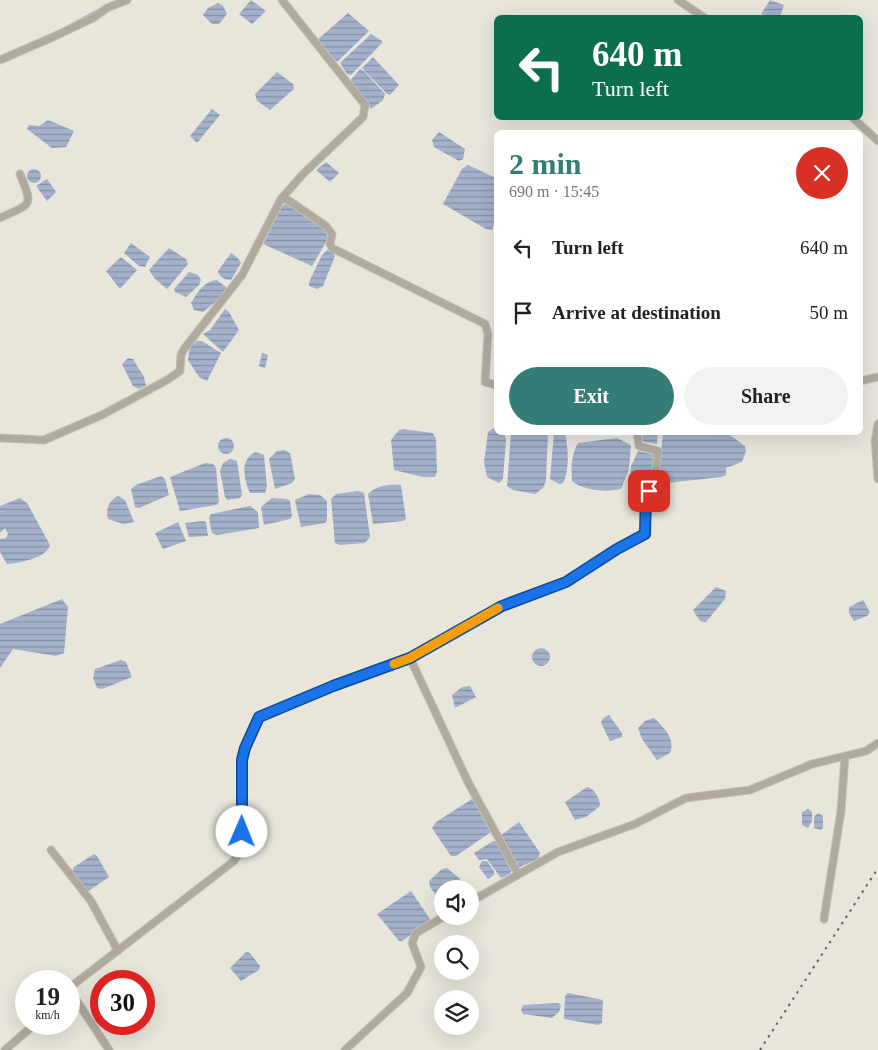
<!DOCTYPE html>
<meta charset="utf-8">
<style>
:root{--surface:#fff;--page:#f2f2f2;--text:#222;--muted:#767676;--accent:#357c76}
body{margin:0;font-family:"Times New Roman",serif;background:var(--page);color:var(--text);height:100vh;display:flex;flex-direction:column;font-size:19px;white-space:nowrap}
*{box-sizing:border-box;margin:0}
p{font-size:16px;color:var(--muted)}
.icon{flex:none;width:28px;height:28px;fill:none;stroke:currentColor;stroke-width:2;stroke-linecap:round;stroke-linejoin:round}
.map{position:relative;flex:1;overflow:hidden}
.drawer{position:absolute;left:494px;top:130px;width:369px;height:305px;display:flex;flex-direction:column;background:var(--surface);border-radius:8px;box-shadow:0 5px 20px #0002}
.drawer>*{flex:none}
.guide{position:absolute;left:494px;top:15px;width:369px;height:105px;border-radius:8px;box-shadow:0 5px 20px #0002;background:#0b6e4f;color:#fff;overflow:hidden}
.tools{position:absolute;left:434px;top:880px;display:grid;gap:10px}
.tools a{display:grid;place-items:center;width:45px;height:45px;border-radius:50%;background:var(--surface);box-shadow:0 5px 20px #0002;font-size:25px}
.speed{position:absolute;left:15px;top:970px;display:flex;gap:10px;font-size:25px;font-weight:700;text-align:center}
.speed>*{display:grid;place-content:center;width:65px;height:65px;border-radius:50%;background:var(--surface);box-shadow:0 5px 20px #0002;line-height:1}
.speed small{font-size:12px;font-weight:400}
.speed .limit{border:8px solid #d22;background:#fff;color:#111}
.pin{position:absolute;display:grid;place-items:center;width:42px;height:42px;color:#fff;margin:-21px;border-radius:10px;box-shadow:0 2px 8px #0006}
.me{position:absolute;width:55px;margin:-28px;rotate:1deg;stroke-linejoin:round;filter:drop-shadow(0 0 4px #0008)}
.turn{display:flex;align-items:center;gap:18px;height:105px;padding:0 15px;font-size:22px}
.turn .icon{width:65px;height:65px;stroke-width:2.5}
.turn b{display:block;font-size:35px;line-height:42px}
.round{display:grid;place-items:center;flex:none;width:52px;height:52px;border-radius:26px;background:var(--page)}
.head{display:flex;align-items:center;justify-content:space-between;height:85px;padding:0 15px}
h1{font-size:30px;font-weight:700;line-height:38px;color:var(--accent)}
.button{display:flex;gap:10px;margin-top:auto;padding:10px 15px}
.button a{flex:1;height:58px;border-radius:30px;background:var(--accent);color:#fff;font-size:20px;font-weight:700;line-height:58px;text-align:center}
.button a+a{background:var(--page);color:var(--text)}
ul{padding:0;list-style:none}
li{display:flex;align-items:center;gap:15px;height:65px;padding:0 15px}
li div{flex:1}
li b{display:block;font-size:19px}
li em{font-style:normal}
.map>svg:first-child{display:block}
</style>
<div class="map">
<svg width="878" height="1050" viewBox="0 0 878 1050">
<defs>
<pattern id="water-rules" width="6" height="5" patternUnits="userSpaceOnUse" patternTransform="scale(1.25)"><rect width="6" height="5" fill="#a3b1cb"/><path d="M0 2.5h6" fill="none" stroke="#8490a4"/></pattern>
</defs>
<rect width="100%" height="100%" fill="#e8e5db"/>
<!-- water -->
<path fill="url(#water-rules)" d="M251,0L266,11L252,24L239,14Z
M770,0L784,5L780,17H767L761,14Z
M218,3L223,6L227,14L219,24H212L203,15L208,8Z
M348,13L369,31L337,62L317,40Z
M371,34L382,41V43L351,75L347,74L340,63Z
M373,57L399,85L390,95L387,94L362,68Z
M360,69L364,71L385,94L383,100L371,109L349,82Z
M277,72L293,84L294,89L270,110L257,101L255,94Z
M212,109L220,115L197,143L190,136Z
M48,120L74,131L66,147L52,148L27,129L29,125L39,126Z
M439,132L465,149L463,159L459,161L434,147L432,140Z
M326,162L339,173L330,182L316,170Z
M468,165L496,178V218L492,230L486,229L443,204L462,169Z
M27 176a7 7 0 1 1 14 0a7 7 0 1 1-14 0Z
M47,179L56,192L47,201L36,186Z
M287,203L328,232L329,237L312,266L263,244L282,206Z
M131,243L150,257L145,267L139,266L124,253Z
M169,248L186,259L188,264L167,289L155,279L149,270Z
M327,250L333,252L335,256L323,286L317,289L309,286V282L322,255Z
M231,253L238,258L241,263L231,280C225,280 219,277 218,271Z
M121,257L137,270L120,289L106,271Z
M189,272L198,275L201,280L199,285L186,297L175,292L174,289Z
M217,280L227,288L224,295L203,312L194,310L191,303C197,293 204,281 217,280Z
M225,309L229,312L239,330L223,352L203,334L210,330Z
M197,341H202L221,353L207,381L199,377L188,360L190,347Z
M262,353L268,355L265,368L259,366Z
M128,358L133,359L144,377L146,386L139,389L133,386L122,364Z
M496,427V432L504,433L506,439L503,479L499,483L487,477L484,462L488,432Z
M403,429L433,433L436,439L437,472L435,477H423L394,470L391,440L399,430Z
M554,432L565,433C568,447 570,469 563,483L559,484L550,479Z
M511,433H548L546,481L543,488L535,494L513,490L507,486Z
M643,433H658L657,444L644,442L642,439Z
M663,433H727L745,446L746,451L742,462L726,468V475L721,477L658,484Z
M218 446a8 8 0 1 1 16 0a8 8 0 1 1-16 0Z
M617,438L631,445L629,469L621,489C604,492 585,491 572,481C571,467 571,456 578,443Z
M284,450L290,453L295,479L292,483L275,489L269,459L277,451Z
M638,451L655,455L654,482L648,490L629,487L631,466Z
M256,452L264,455L267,487L265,493H250C244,480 239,459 256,452Z
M230,459L237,461L242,495L240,498L227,500L225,497L220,471L223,463Z
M205,463L213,464L216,468L219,502L216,505L180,511L170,477Z
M161,476L165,479L169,495L139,508L135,507L131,489L136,485Z
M401,485L406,519L403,521L373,524L368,494C377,485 389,484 401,485Z
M358,491L364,493L370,537L365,543L340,545L335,543L331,499L336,494Z
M309,494L320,495L327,501V520L325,523L301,527L295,500Z
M118,496L125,500L134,522L123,524L108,519C105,510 109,500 118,496Z
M20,498L27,503L50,545C47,558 19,563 7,564L0,552V539L6,538L8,534L5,528L0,533V506Z
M272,498L287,499L290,501L292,516L290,519L264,525L261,507Z
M250,506L258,512L259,528L217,535L212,533L209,518L211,514Z
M202,521L206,522L208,536L189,537L185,523Z
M178,522L186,541L163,549L155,533Z
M716,587L726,591L725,599L706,622L700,621L693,610Z
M62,599L68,607L64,653L56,656L13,649L0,668V624Z
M863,600L870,612L867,616L854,621L849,613V607Z
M532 657a9 9 0 1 1 18 0a9 9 0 1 1-18 0Z
M121,660L126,662L132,677L102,689L97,688L93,678L95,669Z
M470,686L476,697L455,708L452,695L462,687Z
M609,715L622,733V737L610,741L601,723L603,718Z
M654,718C663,727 676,738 670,753L657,760L642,739L638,728L645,721Z
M587,787C595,789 600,799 600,806L586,817L575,820L565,802Z
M472,799H474L491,832L456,856H451L432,828L436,822Z
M808,809L812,812V821L808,828L802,825V812Z
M818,813L823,816V828L820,830L814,828V817Z
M519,822L540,853L538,859L517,868L500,836Z
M493,841L498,842L512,869L510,874L501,878L487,859L479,860L474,853Z
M94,854L97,856L109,877L87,892L72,871L74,867Z
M482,861H487L494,871V875L488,879L479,867Z
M447,868L459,878L466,889H442V903L430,887L429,881L442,869Z
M411,891L430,919L428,923L402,941H399L377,914Z
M246,952L250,953L260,966L259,970L241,981L230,968Z
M568,993L603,1000L602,1023L598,1025L564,1019L565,996Z
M558,1003L561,1005L559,1012L552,1018L523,1014L521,1010L523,1005Z"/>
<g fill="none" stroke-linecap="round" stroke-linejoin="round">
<!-- stream -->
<path stroke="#a3b1cb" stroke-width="2" d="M65,28L98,10"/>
<defs>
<path id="minor" d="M678,0L705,18
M0,60L53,37L93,18L107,8L127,0
M853,118L878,141
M281,199L303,174L363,117L365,105L282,0
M0,218C31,203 34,208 20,174
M860,381L878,377
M878,424L875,441L878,479
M0,438L44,440L102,415L167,380L180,371L181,355L184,349L242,275L281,199L288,200L326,226L332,234L330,244L332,248L485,324L488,334L485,382L496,385
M410,658L468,782L518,874
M51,850L91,901L118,951
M470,902L558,852L635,824L686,798L750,790L812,764L866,751L878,743
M824,919L841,811L845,756
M69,988L234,861L241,850L242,760L245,748L259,717L333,686L410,658L502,606L567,582L617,549L645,534L646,493L654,488L658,451L639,446L637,432
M69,989L109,1050
M5,1050L35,1024
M345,1050L407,993L421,967L412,943L416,933L445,916"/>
</defs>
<!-- minor casing -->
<use href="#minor" stroke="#c4c2b9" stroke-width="9"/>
<!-- minor -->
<use href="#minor" stroke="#b0a99e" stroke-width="7"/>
<!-- rail -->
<path stroke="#67655f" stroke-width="2" stroke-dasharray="2.5 5" stroke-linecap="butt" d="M760,1050L878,868"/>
</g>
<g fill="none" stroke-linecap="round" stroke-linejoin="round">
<defs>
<path id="route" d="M242,832V760L245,748L259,717L333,686L410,658L502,606L566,582L617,549L645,534L646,493L649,491"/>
</defs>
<!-- route casing -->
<use href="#route" stroke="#114b97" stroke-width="12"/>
<!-- route -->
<use href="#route" stroke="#1a73e8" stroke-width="9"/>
<!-- slow -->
<path stroke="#f59e0b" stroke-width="9" d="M394,664L410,658L498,608"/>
</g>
</svg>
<div class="tools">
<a><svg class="icon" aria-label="sound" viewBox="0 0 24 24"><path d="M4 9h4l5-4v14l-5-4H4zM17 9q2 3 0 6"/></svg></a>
<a><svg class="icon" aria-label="search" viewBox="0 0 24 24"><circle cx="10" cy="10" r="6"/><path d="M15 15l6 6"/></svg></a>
<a><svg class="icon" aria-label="layers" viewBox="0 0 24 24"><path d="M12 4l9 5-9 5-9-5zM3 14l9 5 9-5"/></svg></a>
</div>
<div class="speed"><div>19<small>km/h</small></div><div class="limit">30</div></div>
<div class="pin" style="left:649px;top:491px;background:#d93025"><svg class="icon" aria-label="arrive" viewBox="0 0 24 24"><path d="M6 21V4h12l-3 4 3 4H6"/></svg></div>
<svg class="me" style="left:242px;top:832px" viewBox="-20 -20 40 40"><circle r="19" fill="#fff"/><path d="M0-13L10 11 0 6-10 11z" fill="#1a73e8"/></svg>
<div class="guide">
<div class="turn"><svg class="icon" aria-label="left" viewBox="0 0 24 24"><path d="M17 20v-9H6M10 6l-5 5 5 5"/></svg><div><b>640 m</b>Turn left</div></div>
</div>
<section class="drawer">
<div class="head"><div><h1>2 min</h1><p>690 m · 15:45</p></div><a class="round" style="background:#d93025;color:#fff"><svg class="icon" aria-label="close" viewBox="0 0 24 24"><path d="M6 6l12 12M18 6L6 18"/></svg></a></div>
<ul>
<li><svg class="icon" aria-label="left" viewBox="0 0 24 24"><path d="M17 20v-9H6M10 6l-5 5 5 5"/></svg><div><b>Turn left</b></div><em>640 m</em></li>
<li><svg class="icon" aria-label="arrive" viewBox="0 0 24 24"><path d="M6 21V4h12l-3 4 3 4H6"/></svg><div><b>Arrive at destination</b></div><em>50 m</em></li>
</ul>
<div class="button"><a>Exit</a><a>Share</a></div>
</section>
</div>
